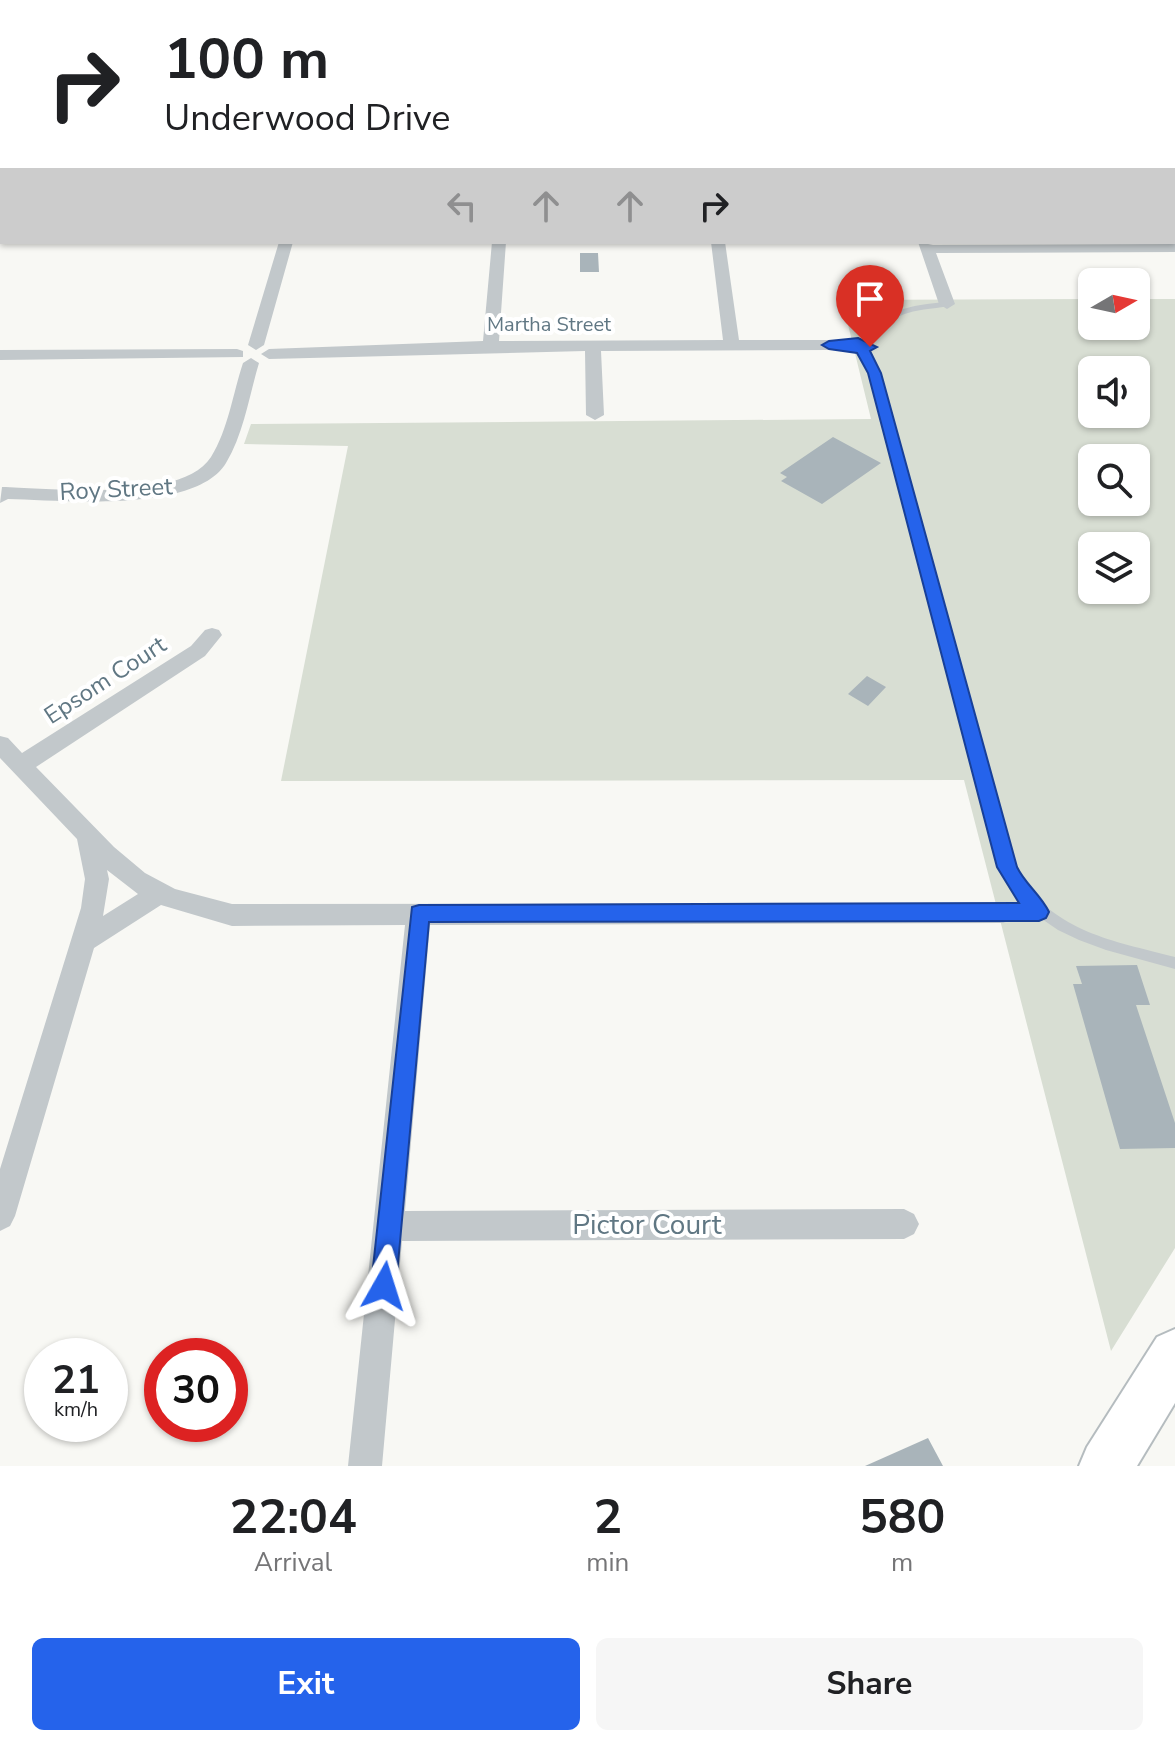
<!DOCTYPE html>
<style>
:root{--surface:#fff;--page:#f6f6f6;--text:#202124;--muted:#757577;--accent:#2563eb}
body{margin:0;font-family:"Nunito Sans",sans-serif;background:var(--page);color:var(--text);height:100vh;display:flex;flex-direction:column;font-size:30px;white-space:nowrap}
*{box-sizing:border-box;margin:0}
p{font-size:26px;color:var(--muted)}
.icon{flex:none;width:44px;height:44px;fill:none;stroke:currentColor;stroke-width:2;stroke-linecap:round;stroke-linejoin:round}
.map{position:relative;height:1466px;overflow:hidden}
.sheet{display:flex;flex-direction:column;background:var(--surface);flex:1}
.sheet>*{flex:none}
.guide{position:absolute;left:0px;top:0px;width:1176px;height:244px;box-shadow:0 2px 6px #0004;background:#fff;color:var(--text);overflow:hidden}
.needle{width:52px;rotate:81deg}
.fabs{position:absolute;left:1078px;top:268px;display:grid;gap:16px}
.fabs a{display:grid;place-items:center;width:72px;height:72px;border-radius:12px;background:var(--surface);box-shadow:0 2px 6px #0004;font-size:40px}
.speed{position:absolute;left:24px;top:1338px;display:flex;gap:16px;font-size:40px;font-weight:700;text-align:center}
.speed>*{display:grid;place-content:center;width:104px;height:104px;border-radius:50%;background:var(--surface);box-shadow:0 2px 6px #0004;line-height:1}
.speed small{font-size:20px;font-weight:400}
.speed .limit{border:12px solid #d22;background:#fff;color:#111}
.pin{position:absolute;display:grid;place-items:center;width:68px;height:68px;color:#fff;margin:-82px -34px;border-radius:50% 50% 50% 0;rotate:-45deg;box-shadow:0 0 8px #0007}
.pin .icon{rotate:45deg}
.me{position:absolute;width:88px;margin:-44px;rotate:6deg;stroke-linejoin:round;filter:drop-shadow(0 0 6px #0008)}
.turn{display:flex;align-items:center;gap:28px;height:168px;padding:0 32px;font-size:36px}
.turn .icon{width:104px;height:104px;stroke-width:2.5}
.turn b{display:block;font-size:56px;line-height:68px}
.lanes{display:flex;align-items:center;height:76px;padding:0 32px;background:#0003;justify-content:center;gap:40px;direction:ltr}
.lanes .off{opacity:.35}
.eta{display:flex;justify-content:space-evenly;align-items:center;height:136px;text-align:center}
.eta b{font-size:48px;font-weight:700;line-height:56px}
.cta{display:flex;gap:16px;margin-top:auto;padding:16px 32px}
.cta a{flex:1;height:92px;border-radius:12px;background:var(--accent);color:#fff;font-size:32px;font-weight:700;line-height:92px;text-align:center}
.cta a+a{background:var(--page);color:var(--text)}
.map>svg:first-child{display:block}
</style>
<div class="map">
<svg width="1175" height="1466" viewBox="0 0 1175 1466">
<rect width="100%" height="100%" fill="#f8f8f4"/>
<!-- green -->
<path fill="#d8ded3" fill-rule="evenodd" d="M1092,299V326H1136V299H1175V1248L1111,1351L964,780L281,781L348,446L244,444L251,424L871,419L842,300ZM1092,370H1136V414H1092ZM1092,458H1136V502H1092ZM1092,546H1136V590H1092Z"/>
<!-- building -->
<path fill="#a9b4ba" d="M580,253H598L599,272H580Z
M833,437L881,463L822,504L781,481L787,477L780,473Z
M867,676L886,687L868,706L848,694Z
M1137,965L1150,1005H1136L1175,1123V1148L1120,1149L1073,984H1082L1076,966Z
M928,1438L943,1466H865Z"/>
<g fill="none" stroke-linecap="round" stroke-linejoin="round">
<defs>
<path id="primary" d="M1175,1329V1403L1137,1466H1079L1087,1447L1157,1337Z"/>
</defs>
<!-- primary casing -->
<use href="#primary" stroke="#b5bcbf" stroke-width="4"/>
<!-- lane -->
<path fill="#c2c8cb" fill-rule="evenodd" d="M734,0H740V2H734Z
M947,302L951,304L950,306C911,312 891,309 870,347H867L863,345C881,309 910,305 947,302Z
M826,343L865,347L879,373L921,535L1017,875C1059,933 1110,940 1175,957V969L1106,950L1079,940L1058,930L1039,917L1003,918L999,917L997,913L999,909L1028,907L1021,901L1005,877L911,535L871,373L859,351L829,347H826Z"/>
<!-- street -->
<path fill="#c2c8cb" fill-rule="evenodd" d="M799,0H809L810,2H800Z
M0,10H2V16H0Z
M1174,10H1175V16H1174Z
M0,81H2V89H0Z
M1174,131H1175V141H1174Z
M1174,157H1175V165H1174Z
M0,230H2V238H0Z
M279,242H293L264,345L256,350L248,345Z
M492,242H506L499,341L723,340L711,242H725L739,340H829L837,345L829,350L601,351L604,415L595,420L586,415L585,351L269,359L261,354L269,349L483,341Z
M918,242L933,245L1175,244V252L936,253L955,304L947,309L939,304Z
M237,349L243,351V357L0,360V350Z
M251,358L259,363C249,396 244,433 226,463C195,514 61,500 8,499L0,503L2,487C50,488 182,503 211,457C228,430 233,393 243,363Z
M212,628L219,630L222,635L205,656L36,767L114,847L145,873L175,889L232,904L1003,903L1012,906L1015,913L1012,920L1003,923L430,925L405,1211L904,1209L914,1214L919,1224L914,1234L904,1239L402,1241L382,1466H348L405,925L232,926L161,905L94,948L15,1216L10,1226L0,1231V1169L81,908L85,879L77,839L0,758V736L8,738L22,753L191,646L205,630ZM107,870L138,894L103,916L109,879Z"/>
<!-- primary -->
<use href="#primary" fill="#fff" fill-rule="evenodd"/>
</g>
<!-- route -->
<path fill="#2563eb" stroke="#184099" stroke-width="2" d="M858,338L877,347L870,351L881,373L1017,867C1025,884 1041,895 1049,912L1046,918L1039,921L429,922L396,1286L392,1295L384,1299L375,1295L371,1286L412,907L419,905L1019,903L997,867L868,373L857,353L829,349L822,345L829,341Z"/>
<g text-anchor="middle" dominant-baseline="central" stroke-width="8" stroke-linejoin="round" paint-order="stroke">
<!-- far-street labels -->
<g font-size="20" fill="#607783" stroke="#fff">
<text x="549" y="324">Martha Street</text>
</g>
<!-- street labels -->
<g font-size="24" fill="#607783" stroke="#fff">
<text transform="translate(116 489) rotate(-3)">Roy Street</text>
<text transform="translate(105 680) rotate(-33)">Epsom Court</text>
</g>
<!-- near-street labels -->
<g font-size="28" fill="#607783" stroke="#fff">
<text x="647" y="1225">Pictor Court</text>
</g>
</g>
</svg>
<div class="fabs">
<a><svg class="needle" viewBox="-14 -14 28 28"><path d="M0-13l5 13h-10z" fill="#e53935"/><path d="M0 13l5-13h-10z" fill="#757577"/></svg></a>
<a><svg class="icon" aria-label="sound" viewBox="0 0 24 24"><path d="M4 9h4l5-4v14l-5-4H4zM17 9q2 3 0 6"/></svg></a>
<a><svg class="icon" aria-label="search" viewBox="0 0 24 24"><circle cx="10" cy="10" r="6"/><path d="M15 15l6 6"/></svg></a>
<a><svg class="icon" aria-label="layers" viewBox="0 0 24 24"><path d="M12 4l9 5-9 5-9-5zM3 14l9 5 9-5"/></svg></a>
</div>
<div class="speed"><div>21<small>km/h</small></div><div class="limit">30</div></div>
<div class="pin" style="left:870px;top:347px;background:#d93025"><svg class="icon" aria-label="arrive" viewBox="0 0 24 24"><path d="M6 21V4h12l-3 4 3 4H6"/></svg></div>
<svg class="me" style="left:384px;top:1286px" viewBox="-20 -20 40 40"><path d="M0-17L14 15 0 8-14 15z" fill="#2563eb" stroke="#fff" stroke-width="4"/></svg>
<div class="guide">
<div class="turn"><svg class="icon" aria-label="right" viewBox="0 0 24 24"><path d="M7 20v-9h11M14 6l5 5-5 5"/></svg><div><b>100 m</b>Underwood Drive</div></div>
<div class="lanes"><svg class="icon off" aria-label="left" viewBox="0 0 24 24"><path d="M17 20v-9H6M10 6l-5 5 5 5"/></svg><svg class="icon off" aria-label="ahead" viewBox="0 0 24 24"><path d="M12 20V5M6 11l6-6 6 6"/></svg><svg class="icon off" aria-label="ahead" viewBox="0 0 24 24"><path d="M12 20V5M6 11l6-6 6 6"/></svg><svg class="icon" aria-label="right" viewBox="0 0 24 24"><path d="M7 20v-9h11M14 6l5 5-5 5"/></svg></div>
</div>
</div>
<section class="sheet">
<div class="eta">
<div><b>22:04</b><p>Arrival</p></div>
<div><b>2</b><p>min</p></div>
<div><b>580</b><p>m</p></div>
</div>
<div class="cta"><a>Exit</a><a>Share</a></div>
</section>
